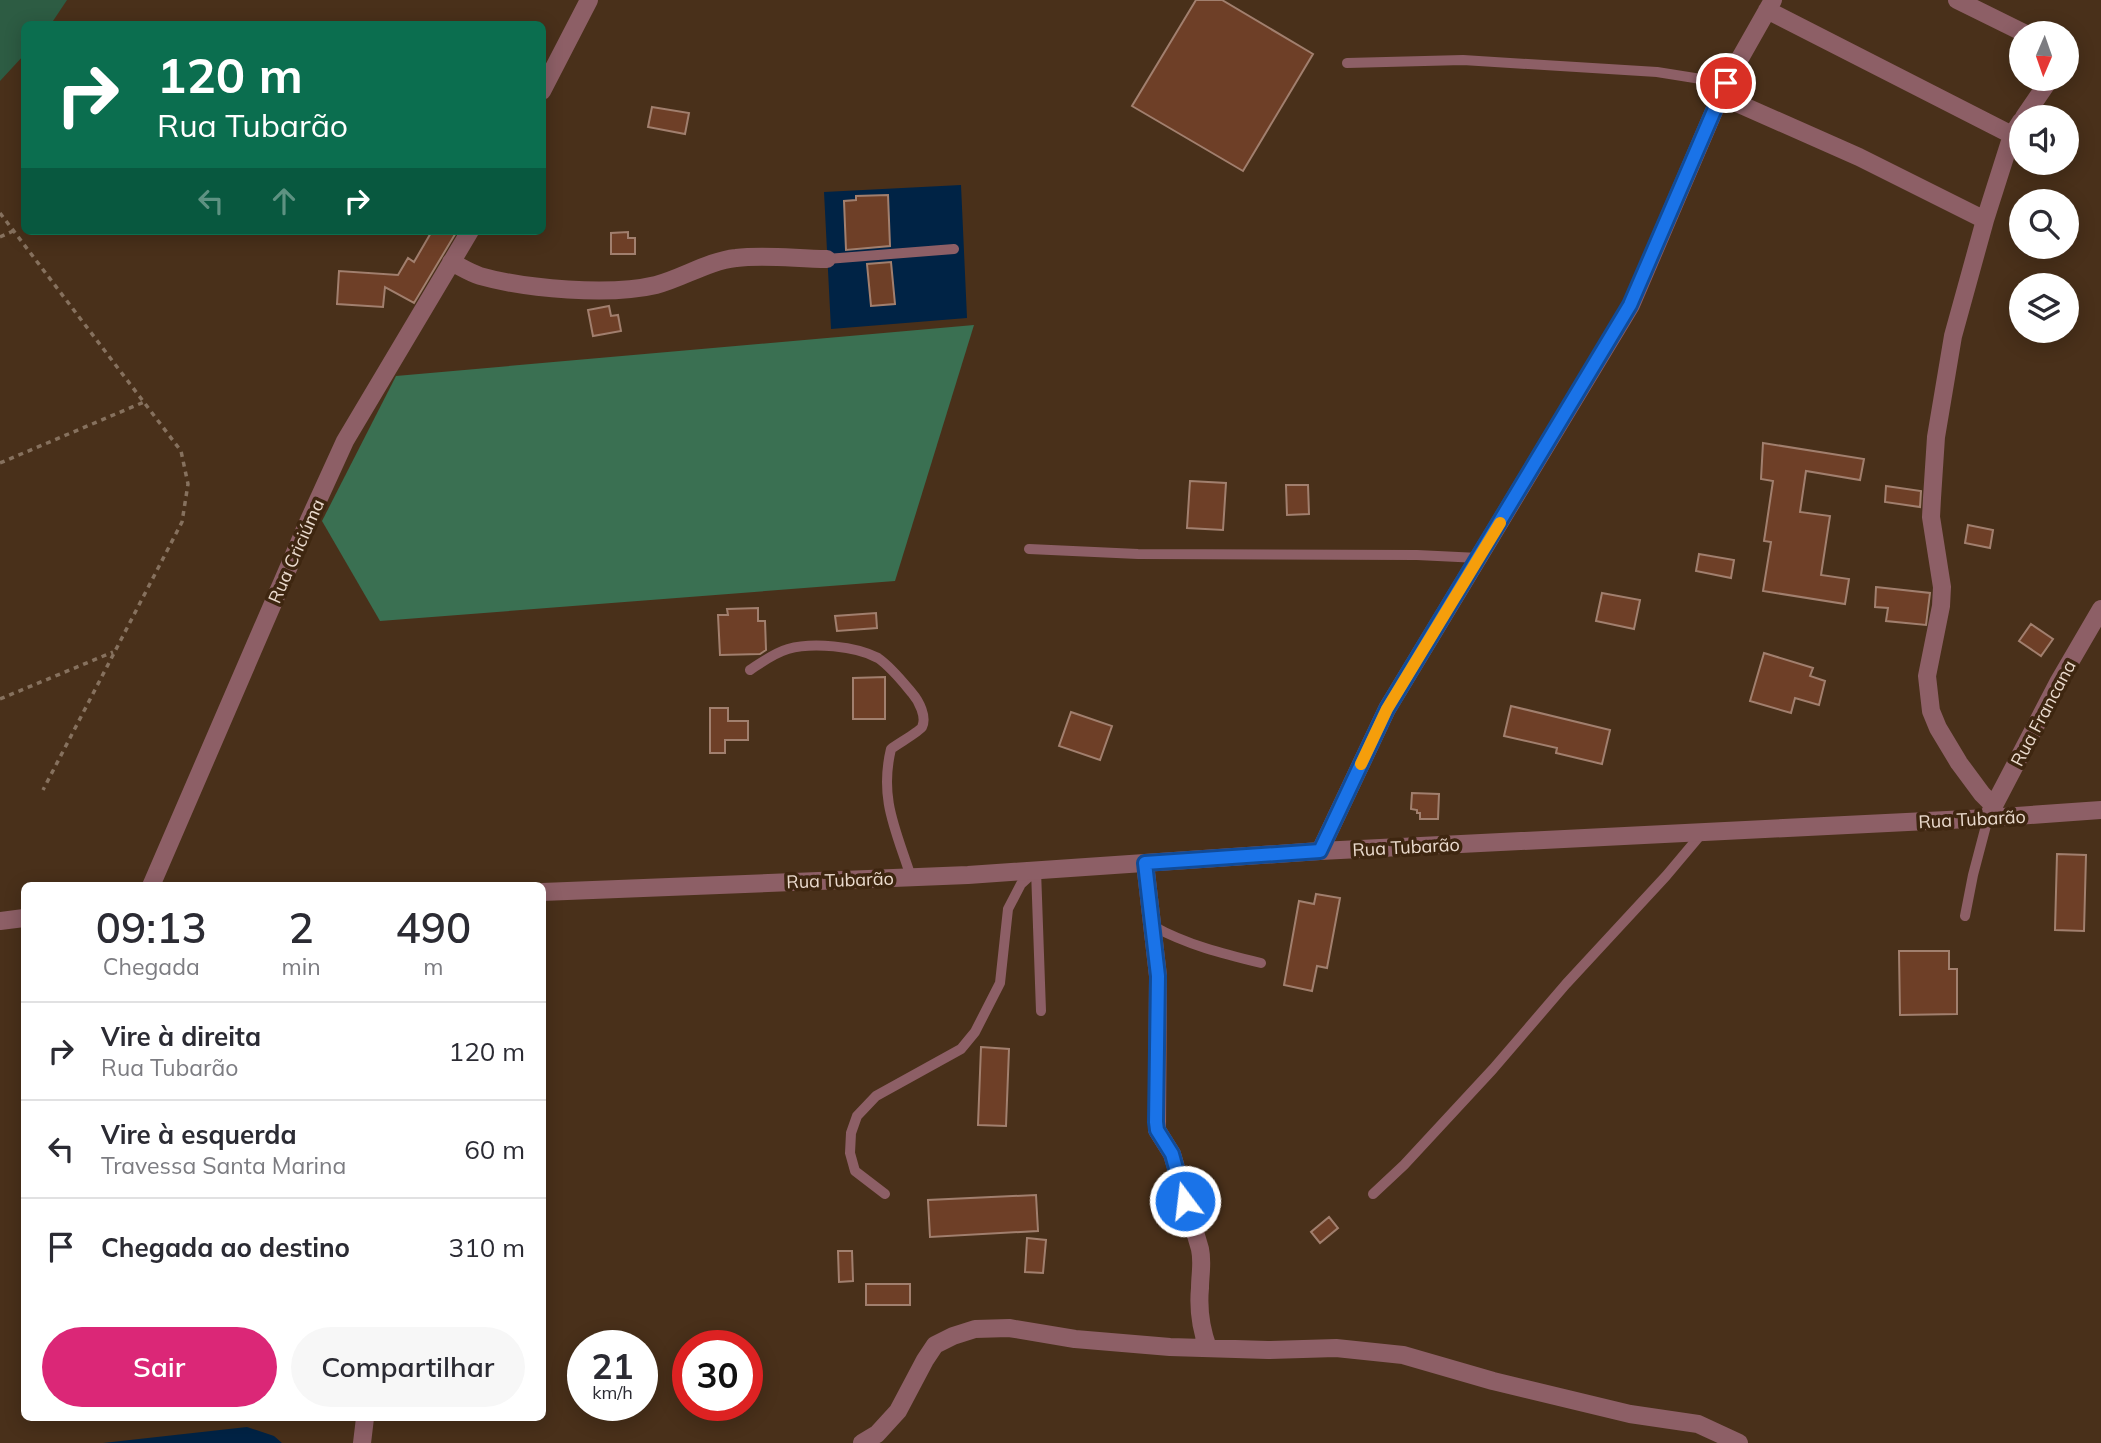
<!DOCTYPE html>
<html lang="pt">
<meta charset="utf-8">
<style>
:root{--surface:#fff;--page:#f7f7f7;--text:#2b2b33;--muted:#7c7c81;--line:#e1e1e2;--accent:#db2777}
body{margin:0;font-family:Mulish,sans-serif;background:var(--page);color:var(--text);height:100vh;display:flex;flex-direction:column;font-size:26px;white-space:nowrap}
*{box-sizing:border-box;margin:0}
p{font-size:23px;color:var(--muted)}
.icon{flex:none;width:38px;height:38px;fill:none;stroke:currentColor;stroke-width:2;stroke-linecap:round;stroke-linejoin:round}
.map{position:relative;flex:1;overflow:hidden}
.details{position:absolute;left:21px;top:882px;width:525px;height:539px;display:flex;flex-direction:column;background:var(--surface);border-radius:10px;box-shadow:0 4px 18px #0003}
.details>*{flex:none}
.banner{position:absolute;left:21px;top:21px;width:525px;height:214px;border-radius:10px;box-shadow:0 4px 18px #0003;background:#0b6e4f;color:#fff;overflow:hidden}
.needle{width:46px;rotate:182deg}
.controls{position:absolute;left:2009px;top:21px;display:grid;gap:14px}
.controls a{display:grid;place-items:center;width:70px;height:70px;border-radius:50%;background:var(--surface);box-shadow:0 4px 18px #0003;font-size:35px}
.speed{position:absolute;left:567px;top:1330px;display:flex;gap:14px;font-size:35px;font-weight:700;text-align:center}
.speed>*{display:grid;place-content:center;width:91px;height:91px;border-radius:50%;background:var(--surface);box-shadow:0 4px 18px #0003;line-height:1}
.speed small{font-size:18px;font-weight:400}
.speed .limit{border:10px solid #d22;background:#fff;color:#111}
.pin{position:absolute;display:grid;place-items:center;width:60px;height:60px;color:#fff;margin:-30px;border:4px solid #fff;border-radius:50%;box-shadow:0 2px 7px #0007}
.me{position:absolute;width:77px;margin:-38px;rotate:345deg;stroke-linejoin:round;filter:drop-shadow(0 0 5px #0008)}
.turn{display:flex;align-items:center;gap:24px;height:147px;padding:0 21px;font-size:32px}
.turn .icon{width:91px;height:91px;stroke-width:2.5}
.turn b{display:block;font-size:49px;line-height:60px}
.lanes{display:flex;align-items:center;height:66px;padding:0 21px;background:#0003;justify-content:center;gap:35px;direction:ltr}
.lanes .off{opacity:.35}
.eta{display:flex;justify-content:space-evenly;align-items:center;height:119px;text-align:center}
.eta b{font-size:42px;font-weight:600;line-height:49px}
.button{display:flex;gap:14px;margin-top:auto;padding:14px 21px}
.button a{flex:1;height:80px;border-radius:42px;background:var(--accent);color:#fff;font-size:28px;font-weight:600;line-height:80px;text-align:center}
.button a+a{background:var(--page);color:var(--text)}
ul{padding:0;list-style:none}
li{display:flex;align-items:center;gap:21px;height:98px;padding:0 21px;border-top:2px solid var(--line)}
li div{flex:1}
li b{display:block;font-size:26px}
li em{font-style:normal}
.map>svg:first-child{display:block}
</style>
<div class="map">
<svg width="2101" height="1443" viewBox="0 0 2101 1443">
<rect width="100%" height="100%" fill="#49301a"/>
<!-- green -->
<path fill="#2d5c43" d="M0,0H67L51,24H24V55L0,81Z"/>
<!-- forest -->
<path fill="#3a7052" d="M974,325L895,581L380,621L322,521L396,376Z"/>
<!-- water -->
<path fill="#002345" d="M961,185L967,318L831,329L824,192Z
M247,1427L274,1436L282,1443H103Z"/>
<!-- building -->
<path fill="#6e3f27" stroke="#a17f6e" stroke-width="2" d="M1196,0H1222L1313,54L1243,171L1132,106Z
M652,107L689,113L685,134L648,127Z
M888,195L890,246L846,250L844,201L856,200V196Z
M432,231H457L414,303L385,287L383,307L337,304L339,271L398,275L408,258L414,262Z
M628,232V238H635V254H611V233Z
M891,262L895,304L871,306L867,264Z
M609,306L611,316L618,315L621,331L593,336L588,310Z
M1763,443L1864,459L1860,480L1806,471L1800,512L1830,516L1821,575L1849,579L1845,604L1763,591L1771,542L1764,541L1773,481L1761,479Z
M1190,481L1226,483L1223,530L1187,528Z
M1286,485H1308L1309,514L1287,515Z
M1886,486L1921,491L1920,507L1885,502Z
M1968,525L1993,530L1990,548L1965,543Z
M1699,554L1734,560L1731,578L1696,571Z
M1876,587L1930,593L1926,625L1886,621L1888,608L1875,607Z
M1602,593L1640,600L1634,629L1596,621Z
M758,608V621H765L766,650L760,654L720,655L718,615H728L727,609Z
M876,613L877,628L837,631L835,616Z
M2031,624L2053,639L2041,656L2019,641Z
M1764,653L1813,668L1810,676L1825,681L1819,705L1795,698L1791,713L1750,701Z
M885,677V719H853V678Z
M1511,706L1610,730L1602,764L1556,753L1557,748L1504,736Z
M710,708H728V721H748V740H725V753H710Z
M1071,712L1112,726L1100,760L1059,746Z
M1412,793L1439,794L1438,819H1420V813H1417V810L1411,809Z
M2057,854L2086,855L2084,931L2055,930Z
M1316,894L1340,898L1327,968L1317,966L1312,991L1284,985L1299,901L1314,904Z
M1899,951H1949V969H1957V1014L1900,1015Z
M981,1047L1009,1049L1006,1126L978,1125Z
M1036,1195L1038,1231L930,1237L928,1200Z
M1329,1217L1338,1228L1320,1243L1311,1232Z
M1027,1238L1046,1240L1043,1273L1025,1272Z
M838,1251H852L853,1281L839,1282Z
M866,1284H910V1305H866Z"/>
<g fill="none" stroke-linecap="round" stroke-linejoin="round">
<!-- path -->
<path stroke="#86715e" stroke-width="3.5" stroke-dasharray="5 5" stroke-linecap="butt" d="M0,213L181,451L188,484L182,522L43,790
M0,237L13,231
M0,463L144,402
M0,699L113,652"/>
<!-- lane -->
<path stroke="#8d5f66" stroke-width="10" d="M1347,63L1463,60L1657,72L1726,83
M827,259L954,249
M1029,549L1138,554L1417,555L1479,558
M750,670C762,662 774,653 788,649C812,642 856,646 878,658C891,667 902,681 912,693C919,701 927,717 922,727C919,732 897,744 891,749C879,799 896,830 911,877
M1036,870L1041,1011
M1965,916L1973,875L1988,818
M1153,926C1187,945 1224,954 1261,963
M885,1194L855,1171L850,1153L851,1133L857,1116L876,1096L961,1049L975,1032L1000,983L1008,909L1021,884L1034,872
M1373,1194L1404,1165L1493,1069L1566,984L1666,876L1703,832"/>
<!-- street -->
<path stroke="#8d5f66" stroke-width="18" d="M1957,0L2024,33
M1767,10L2012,135
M542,91L589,0
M1721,96L1859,157L1985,220
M2024,117L2050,79
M451,262C461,267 470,273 480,276C526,289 610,296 656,285C683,278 708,261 736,258C766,254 797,259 827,259
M1994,806L1982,794L1959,763L1938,728L1931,711L1927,676L1941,606L1942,587L1931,517L1932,498L1936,437L1953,336L1985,220L2012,135L2021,121
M1989,815L2059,681L2101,609
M1320,851L1387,709L1631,305L1726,83L1773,0
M1145,863L1158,976L1157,1130L1172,1154L1200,1249C1203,1263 1200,1274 1200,1288C1198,1309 1201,1329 1208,1348
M151,886L309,520L345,441L470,231
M542,892L968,875L1320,851L1988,818L2101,810
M0,921L24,918
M362,1443L365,1418
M862,1443L877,1434L898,1411L925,1360L935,1345L953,1336L975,1329L1009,1328L1075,1339L1170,1347L1268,1350L1336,1348L1403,1355L1493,1381L1630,1414L1698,1424L1739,1443"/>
</g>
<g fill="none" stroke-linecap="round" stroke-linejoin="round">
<defs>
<path id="route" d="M1185,1201L1172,1154L1157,1130L1156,1122L1158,976L1145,863L1320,851L1387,709L1630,305L1726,83"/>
</defs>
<!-- route casing -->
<use href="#route" stroke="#114b97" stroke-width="18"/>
<!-- route -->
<use href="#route" stroke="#1a73e8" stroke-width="12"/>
<!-- slow -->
<path stroke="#f59e0b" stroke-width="12" d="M1361,764L1387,709L1500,523"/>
</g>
<g text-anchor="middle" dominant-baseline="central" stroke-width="7" stroke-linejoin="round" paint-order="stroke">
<!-- street labels -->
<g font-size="18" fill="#ebdbce" stroke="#3e2610">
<text transform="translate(296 551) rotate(-66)">Rua Criciúma</text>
<text transform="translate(2043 713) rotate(-62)">Rua Francana</text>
<text transform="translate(1972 819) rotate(-3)">Rua Tubarão</text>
<text transform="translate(1406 847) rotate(-3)">Rua Tubarão</text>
<text transform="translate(840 880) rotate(-2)">Rua Tubarão</text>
</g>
</g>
</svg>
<div class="controls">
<a><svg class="needle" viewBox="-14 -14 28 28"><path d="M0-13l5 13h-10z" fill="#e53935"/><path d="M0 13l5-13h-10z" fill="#7c7c81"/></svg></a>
<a><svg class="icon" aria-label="sound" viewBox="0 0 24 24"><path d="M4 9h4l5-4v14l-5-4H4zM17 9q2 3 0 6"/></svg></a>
<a><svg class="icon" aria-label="search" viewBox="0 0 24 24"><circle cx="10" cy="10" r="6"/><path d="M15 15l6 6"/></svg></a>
<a><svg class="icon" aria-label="layers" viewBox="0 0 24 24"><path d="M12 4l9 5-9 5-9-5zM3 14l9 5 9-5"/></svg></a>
</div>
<div class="speed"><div>21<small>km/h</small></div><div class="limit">30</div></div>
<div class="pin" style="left:1726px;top:83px;background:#d93025"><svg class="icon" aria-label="arrive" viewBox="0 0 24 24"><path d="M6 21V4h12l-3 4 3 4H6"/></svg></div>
<svg class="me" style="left:1185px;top:1201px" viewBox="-20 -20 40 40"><circle r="17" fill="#1a73e8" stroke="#fff" stroke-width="3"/><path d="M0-11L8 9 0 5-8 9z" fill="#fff"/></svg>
<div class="banner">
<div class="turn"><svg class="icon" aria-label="right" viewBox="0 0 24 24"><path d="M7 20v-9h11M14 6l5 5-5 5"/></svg><div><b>120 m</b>Rua Tubarão</div></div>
<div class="lanes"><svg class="icon off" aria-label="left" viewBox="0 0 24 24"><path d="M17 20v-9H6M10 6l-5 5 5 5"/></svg><svg class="icon off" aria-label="ahead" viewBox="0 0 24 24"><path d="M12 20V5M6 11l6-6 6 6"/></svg><svg class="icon" aria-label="right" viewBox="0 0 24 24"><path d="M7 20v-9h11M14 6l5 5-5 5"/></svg></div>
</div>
<section class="details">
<div class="eta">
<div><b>09:13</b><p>Chegada</p></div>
<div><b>2</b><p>min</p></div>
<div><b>490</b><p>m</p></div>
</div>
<ul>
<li><svg class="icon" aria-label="right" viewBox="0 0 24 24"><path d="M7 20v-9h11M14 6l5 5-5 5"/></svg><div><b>Vire à direita</b><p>Rua Tubarão</p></div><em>120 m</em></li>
<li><svg class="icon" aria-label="left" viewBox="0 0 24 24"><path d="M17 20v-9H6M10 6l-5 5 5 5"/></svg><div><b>Vire à esquerda</b><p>Travessa Santa Marina</p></div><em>60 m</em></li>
<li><svg class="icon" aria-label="arrive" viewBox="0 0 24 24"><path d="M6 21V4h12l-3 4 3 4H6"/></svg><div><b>Chegada ao destino</b></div><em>310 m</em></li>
</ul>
<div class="button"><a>Sair</a><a>Compartilhar</a></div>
</section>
</div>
